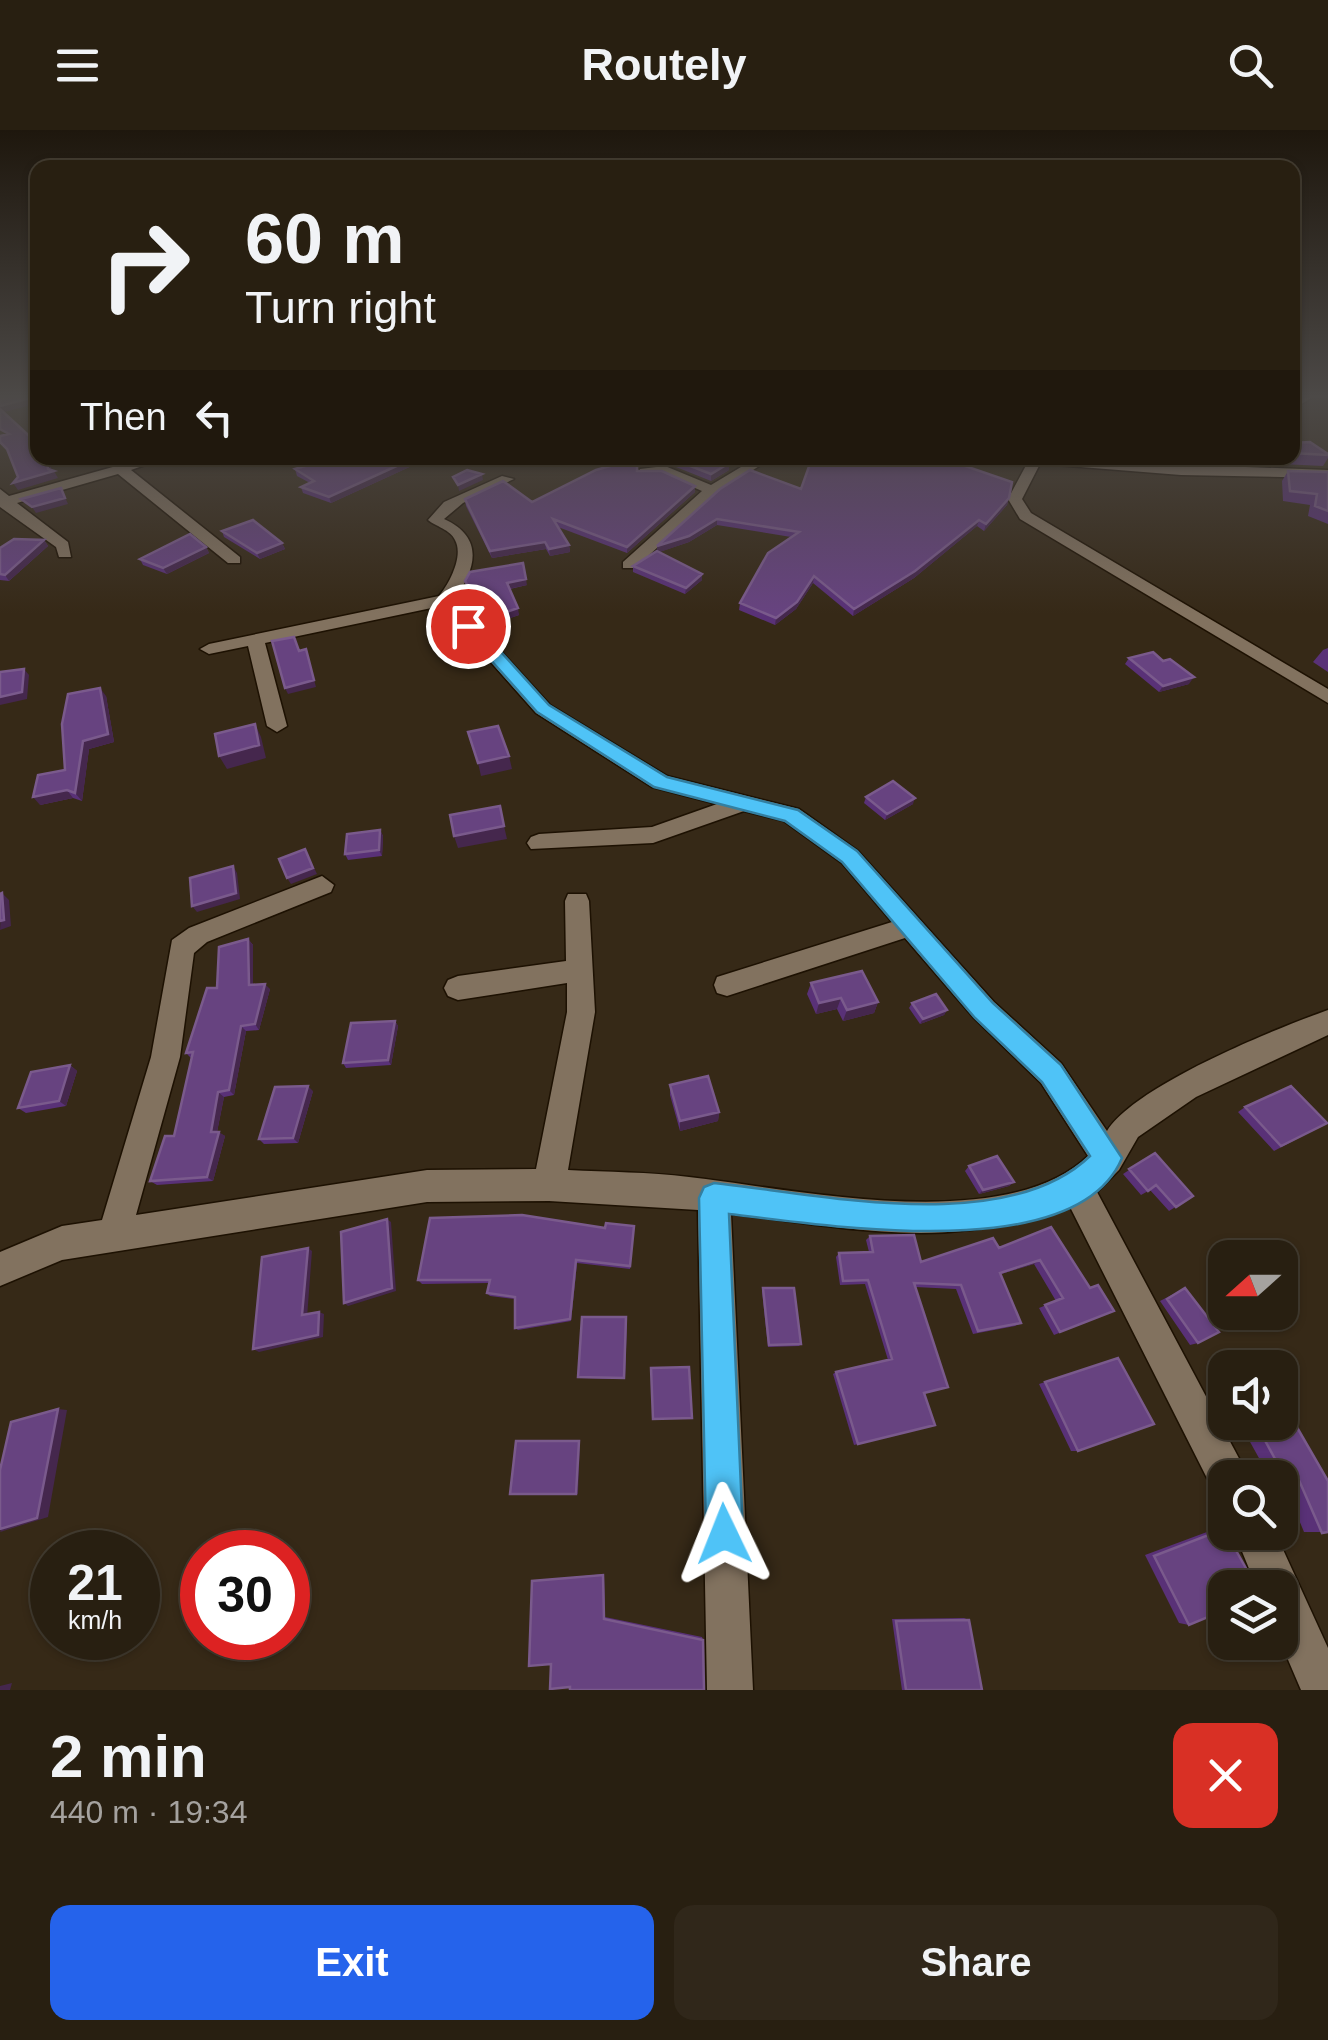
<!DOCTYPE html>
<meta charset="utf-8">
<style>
:root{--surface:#281f11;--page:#30271a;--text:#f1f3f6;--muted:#a5a29f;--line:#443d31;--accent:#2563eb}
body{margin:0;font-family:Arial,sans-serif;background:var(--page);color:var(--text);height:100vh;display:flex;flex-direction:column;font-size:38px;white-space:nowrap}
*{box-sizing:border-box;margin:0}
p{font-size:32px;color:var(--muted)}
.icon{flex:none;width:55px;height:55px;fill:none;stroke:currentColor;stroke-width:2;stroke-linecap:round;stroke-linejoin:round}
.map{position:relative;height:1560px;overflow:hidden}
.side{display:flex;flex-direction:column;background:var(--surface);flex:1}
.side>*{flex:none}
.hud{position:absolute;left:30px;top:30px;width:1270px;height:305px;border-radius:20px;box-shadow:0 2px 8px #0004,0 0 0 2px var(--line);background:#281f11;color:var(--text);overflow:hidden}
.needle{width:65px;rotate:249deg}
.tools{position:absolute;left:1208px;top:1110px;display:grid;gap:20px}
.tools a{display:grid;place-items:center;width:90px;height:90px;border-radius:20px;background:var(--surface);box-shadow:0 2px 8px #0004,0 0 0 2px var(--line);font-size:50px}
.speed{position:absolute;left:30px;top:1400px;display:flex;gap:20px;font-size:50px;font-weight:700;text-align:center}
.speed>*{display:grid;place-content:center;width:130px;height:130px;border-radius:50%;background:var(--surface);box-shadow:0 2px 8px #0004,0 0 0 2px var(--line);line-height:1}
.speed small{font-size:25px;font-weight:400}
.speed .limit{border:15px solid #d22;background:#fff;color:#111}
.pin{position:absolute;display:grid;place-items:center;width:85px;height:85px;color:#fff;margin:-42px;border:5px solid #fff;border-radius:50%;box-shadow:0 2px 10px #0007}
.me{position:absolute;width:110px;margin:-55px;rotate:358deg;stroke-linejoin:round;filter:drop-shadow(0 0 8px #0008)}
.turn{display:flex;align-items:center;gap:35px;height:210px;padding:0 50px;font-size:45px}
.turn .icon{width:130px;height:130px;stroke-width:2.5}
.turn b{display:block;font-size:70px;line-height:85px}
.then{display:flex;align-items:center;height:95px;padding:0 50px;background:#0003;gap:20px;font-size:38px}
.round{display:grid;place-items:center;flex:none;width:105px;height:105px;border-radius:20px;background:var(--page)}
.summary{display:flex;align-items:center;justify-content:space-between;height:170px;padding:0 50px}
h1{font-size:60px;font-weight:700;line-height:75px}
.action{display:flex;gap:20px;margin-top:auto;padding:20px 50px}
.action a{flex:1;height:115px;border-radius:20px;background:var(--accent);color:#fff;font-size:40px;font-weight:700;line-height:115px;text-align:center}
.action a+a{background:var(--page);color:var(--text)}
header{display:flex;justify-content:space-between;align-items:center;height:130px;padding:0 50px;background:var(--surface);font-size:45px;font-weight:700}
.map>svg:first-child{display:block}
</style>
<header><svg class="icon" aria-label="menu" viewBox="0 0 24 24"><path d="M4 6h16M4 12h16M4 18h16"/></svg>Routely<svg class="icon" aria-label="search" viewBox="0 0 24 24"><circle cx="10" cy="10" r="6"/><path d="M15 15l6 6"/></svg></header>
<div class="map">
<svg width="1328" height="1560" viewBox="0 0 1328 1560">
<rect width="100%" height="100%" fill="#362917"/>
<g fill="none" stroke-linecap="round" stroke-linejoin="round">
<defs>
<path id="minor" d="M20,265L18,267L0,274V266Z
M1301,266L1311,268L1292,280V271Z
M145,328H165L131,340L240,427V433H228L118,344L17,373L68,412L71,427H59L56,417L0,377V359L9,366Z
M756,328H772L717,363L635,438H623V432L702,361L663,344L640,345V339L665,336L711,355Z
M1030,328L1042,330L1022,369L1031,383L1328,559V573L1020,389L1008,369Z
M1179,328H1193L1209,342L1197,345Z
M502,346L514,349L463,373L444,389C484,407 477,438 454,470L550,575L667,646L799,679L858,721L994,872L1061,933L1107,1001C1136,955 1275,899 1328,880V905L1196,967L1138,1007L1119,1040L1097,1062L1242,1334L1248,1348H1225V1367L1214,1362L1070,1077C944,1121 859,1099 731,1084L753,1560H707L698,1080L549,1071L427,1072L62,1130L0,1156V1122L62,1096L102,1090L151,927L172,810L189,798L322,746L334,755L331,762L207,812L194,823L180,927L136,1085L427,1040L536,1039L567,882V853L458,870L448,866L444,858L448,850L458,846L566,831L565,771L568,764H586L589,771L595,882L568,1040C608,1042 649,1042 689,1047C796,1059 1004,1106 1088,1026L1041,953L974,888L905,808L727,866L717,863L714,855L717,847L892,792L842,733L784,691L744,681L653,713L531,719L527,713L531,707L539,704L652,697L717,674L652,657L536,583L441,476L265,513L287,596L277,602L267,596L248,516L209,524L200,519L209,514L439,466C449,454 464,426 455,410C451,400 435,396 428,390L444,372Z
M1234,1402H1275L1328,1518V1560H1301L1280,1511V1458H1257Z"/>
<path id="tertiary" d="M1011,328L1328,340V348L1181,345L1018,332Z"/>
</defs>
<!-- minor casing -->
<use href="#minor" stroke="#1d1102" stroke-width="3"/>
<!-- tertiary casing -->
<use href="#tertiary" stroke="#1d1102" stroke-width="3"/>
<!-- minor -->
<use href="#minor" fill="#82725f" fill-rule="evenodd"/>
<!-- tertiary -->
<use href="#tertiary" fill="#82725f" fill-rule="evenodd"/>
</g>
<!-- wall -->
<path fill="#593177" d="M1292,313L1328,324V328L1323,336L1281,334V328H1292Z
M331,328H429L331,373L303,363L301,357L310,353L297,346L295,339Z
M656,328H713L729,333V340L711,351L666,333L637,336V341L695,356V362L627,423L558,397L569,415L570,422L550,426L546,419L492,428L466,376L465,369L532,372Z
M797,328H942L1009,368L1007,375L984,401L977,396L914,448L853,486L813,453L796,479L775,495L739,480L740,473L791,407L717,395L689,412L659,422L702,444V450L685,464L633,442V436L657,421L720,359H801L810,332Z
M1288,341L1328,342V394L1308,386L1310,375L1283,371L1282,351Z
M222,401L282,413L285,419L260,429L224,407Z
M44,410L48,416L9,451L0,450V418Z
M206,417L209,423L167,444L143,435L140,429Z
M465,451L527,455L510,459L519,485L504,490L481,465L472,467Z
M1328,518V542L1313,532L1323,520Z
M1129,528L1189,554L1159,562L1125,534Z
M106,566L114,612L89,619L82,671L73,668L40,675L65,640Z
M866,667L913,674L885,690L864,673Z
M380,700L383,706L382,726L348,730L345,724Z
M248,809L253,815V855L270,859L259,900L246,901L234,965L224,967L217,1002L225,1006L213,1051L157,1055L150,1051L174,1006L191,928L186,923L217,858Z
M811,853L878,872L874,883L843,891L837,879L816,884L807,864Z
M912,873L947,880L944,885L920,894L909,878Z
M395,891L398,896L391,935L346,938L343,933Z
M70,935L77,941L66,976L26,983L18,978Z
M670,955L719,982L718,991L680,1001L670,965Z
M313,961L298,1013L264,1014L259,1009Z
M1245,977L1327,993L1274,1021L1238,982Z
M1155,1023L1193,1066L1169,1081L1150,1060L1141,1065L1123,1044Z
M969,1036L1014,1052L1009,1056L979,1064L965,1041Z
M1051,1097L1090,1158L1114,1181L1054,1205L1039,1178L1056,1171L1034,1134L1001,1144L1021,1193L1015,1196L973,1204L956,1159L915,1157L924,1264L935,1295L854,1315L833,1244L836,1242L888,1230L865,1154L840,1155L836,1127L839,1123L869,1122L866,1110L870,1106L921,1132L999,1118Z
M605,1098L634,1100L630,1139L577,1133L571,1191L518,1200L515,1198V1169L490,1166L487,1163L489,1153L422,1154L418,1150Z
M763,1158L801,1214L799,1216L768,1217L762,1161Z
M1185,1158L1198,1213L1190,1215L1160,1171Z
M627,1190L625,1249L580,1248L578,1247Z
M1118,1228L1078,1321H1071L1039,1254Z
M1287,1280L1328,1402H1304L1283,1351H1280V1348H1270L1239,1292H1280V1281Z
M1215,1399H1224L1189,1495L1179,1493L1145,1425Z
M604,1444L605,1487L702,1507L703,1510L570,1557L532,1451Z
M964,1488L969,1490L982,1560H902L892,1489Z"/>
<!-- shaded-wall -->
<path fill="#45274d" d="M38,266V273L1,283L0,281V276Z
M46,328H49L52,342L54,341L58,348L18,360L13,353L48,339Z
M414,328H429L331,373L329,367Z
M656,328H666V333L637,336V330Z
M729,333V340L711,351V344Z
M482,344L483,350L459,361L458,355Z
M695,356V362L627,423V417Z
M61,358L68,374L36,383L32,377Z
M1009,368L1007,375L984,401L986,394Z
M717,389V395L689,412L657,423V416Z
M979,390L977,396L914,448L853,486L854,479Z
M44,410L48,416L9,451L5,445Z
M545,412L546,419L492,428L490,421Z
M282,413L285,419L260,429L257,423Z
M569,415L570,422L550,426L549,419Z
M206,417L209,423L167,444L163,438Z
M702,444V450L685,464L686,458Z
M814,446L813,453L796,479L775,495L776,488Z
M526,449L527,455L508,459L507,453Z
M480,459L481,465L472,467L471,461Z
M518,478L519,485L504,490L503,483Z
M306,519L316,557L288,564L285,558Z
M24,539L29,545L27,569L0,575V567Z
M1194,547L1189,554L1159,562L1163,556Z
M100,558L106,566L114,612L89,619L82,671L75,663L83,611Z
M255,594L261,607L266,628L227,639L219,626Z
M509,626L512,639L481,646L478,633Z
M67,660L73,668L40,675L33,667Z
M915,668L913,674L885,690L887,684Z
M504,696L507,709L458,718L454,706Z
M380,700L383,706L382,726L379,720Z
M305,719L317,744L291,754L287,748Z
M233,736L237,743L240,769L197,782L192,776Z
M2,763L9,770L11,796L0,800Z
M248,809L253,815V861L249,855Z
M265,854L270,859L259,900L255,894Z
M841,868L837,879L816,884L819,873Z
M878,872L874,883L843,891L847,880Z
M947,880L944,885L920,894L923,889Z
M395,891L398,896L391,935L388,930Z
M241,896L246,901L234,965L229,960Z
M70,935L77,941L66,976L59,971Z
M308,956L313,961L298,1013L293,1008Z
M218,962L224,967L216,1007L211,1002Z
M719,982L718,991L680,1001V991Z
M219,1002L225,1006L213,1051L207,1047Z
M1014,1052L1009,1056L979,1064L983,1060Z
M387,1089L391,1092L396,1161L348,1176L344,1173Z
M308,1118L312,1121L307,1188L302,1185Z
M576,1130L577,1133L571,1191L570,1189Z
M1040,1130L1034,1134L994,1146L1000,1143Z
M319,1182L324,1184L323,1207L259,1222L253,1219Z
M58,1279L67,1280L48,1387L0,1402Z
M579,1311L580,1312L578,1364H576Z
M12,1553L10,1560H0V1556Z"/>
<!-- building -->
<path fill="#674380" stroke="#7a5a8c" stroke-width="2.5" d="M12,265H38V266L0,276V270Z
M0,279L38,314V328H46L48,339L54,341L13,353L18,347L7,319L0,312V306L9,304L0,299Z
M1310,312L1328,324V325L1292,323V313Z
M331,328H414L329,367L301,357L314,351L295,339Z
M638,328H656L637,330V341H662L695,356L627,417L553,389L569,415L549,419L545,412L490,421L465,369L503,351L532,372L596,340Z
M670,328H713L729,333L711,344Z
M812,328H942L1012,352L1009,368L986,394L979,390L915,441L854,479L814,446L797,472L776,488L740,473L768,423L799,402L717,389L689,406L657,416L720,359L750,340L801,359Z
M467,340L482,344L458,355L453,347Z
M1288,341L1328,342V381L1315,376L1317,364L1290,361Z
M61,358L65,368L32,377L21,369Z
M253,390L282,413L257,423L222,401Z
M190,404L206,417L163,438L140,429Z
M14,409L44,410L5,445L0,444V418Z
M657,421L702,444L686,458L633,436Z
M523,433L526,449L507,453L518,478L503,483L480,459L471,461L465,451L470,442Z
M294,507L299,521L306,519L314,550L285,558L272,511Z
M1153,522L1163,531L1170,529L1194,547L1163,556L1129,528Z
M24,539L22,562L0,567V542Z
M100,558L108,604L83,611L75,663L67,660L33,667L38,645L65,640L62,594L68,564Z
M255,594L259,615L219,626L215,604Z
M498,596L509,626L478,633L468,602Z
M893,651L915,668L887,684L866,667Z
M500,676L504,696L454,706L450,685Z
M380,700L379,720L345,724L347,704Z
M305,719L313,738L287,748L279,729Z
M233,736L236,763L192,776L190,748Z
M2,763L4,790L0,791V764Z
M248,809L249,855L265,854L255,894L241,896L229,960L218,962L211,1002H219L207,1047L150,1051L165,1006H174L193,922L186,923L207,858H217L219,817Z
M862,841L878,872L847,880L841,868L819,873L811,853Z
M936,864L947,880L923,889L912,873Z
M395,891L388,930L343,933L351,893Z
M70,935L59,971L18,978L31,942Z
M708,946L719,982L680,991L670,955Z
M308,956L293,1008L259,1009L275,957Z
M1291,956L1327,993L1281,1016L1245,977Z
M1155,1023L1193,1066L1176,1077L1156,1055L1148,1061L1129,1039Z
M997,1026L1014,1052L983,1060L969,1036Z
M522,1085L605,1098L606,1093L634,1096L630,1136L576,1130L570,1189L515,1198V1167L487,1163L490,1150H418L430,1088Z
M387,1089L392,1158L344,1173L341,1102Z
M1051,1097L1090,1158L1098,1155L1114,1181L1060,1202L1045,1175L1063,1168L1040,1130L1000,1143L1021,1193L978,1201L961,1155L914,1153L948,1257L924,1263L935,1295L858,1314L836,1242L892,1229L868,1150L843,1151L839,1123L873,1122L870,1106L914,1105L921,1132L993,1108L999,1118Z
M308,1118L302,1185L319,1182L318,1205L253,1219L262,1127Z
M763,1158H794L801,1214L769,1215Z
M1185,1158L1219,1202L1198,1213L1167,1169Z
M582,1187H626L624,1248L578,1247Z
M1118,1228L1154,1294L1078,1321L1045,1252Z
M689,1237L692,1288L653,1289L651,1238Z
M58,1279L37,1388L0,1399V1340L11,1292Z
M1287,1280L1328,1351V1402L1322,1403L1298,1348L1287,1351L1255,1292H1280V1282Z
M516,1311H579L576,1364H510Z
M1224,1399L1257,1458H1225V1480L1189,1495L1154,1426Z
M603,1445L604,1489L703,1510L704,1560H570V1557L550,1559L551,1534L529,1536L532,1451Z
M969,1490L982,1560H906L896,1491Z"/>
<!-- sky -->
<linearGradient id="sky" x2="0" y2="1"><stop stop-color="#1e170d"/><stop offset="0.55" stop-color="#4c4947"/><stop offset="1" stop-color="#4c4947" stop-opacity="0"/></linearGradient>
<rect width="1328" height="484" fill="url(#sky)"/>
<!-- route -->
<path fill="#4fc3f7" stroke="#337fa1" stroke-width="2.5" d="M463,492H474L549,575L667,647L798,680L857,721L993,873L1061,935L1122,1028C1076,1138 821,1094 729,1084L743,1404L738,1417L724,1423L711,1417L706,1404L699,1068L704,1057L714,1053C820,1064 1006,1107 1090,1026L1042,952L975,888L842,732L785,691L654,657L537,582L463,499Z"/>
</svg>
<div class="tools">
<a><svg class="needle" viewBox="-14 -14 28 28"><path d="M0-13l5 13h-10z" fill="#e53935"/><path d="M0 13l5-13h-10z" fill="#a5a29f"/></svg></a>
<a><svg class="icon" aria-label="sound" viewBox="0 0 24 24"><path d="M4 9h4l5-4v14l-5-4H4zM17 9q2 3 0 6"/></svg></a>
<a><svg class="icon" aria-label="search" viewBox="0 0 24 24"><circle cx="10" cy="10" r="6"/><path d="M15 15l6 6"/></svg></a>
<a><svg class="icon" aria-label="layers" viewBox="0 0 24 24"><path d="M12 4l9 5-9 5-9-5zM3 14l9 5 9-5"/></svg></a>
</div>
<div class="speed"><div>21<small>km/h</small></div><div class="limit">30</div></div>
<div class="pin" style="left:468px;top:496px;background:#d93025"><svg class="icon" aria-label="arrive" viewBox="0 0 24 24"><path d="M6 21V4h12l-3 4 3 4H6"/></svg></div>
<svg class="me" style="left:724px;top:1404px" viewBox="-20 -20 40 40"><path d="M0-17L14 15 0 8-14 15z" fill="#4fc3f7" stroke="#fff" stroke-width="4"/></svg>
<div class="hud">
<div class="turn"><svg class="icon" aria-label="right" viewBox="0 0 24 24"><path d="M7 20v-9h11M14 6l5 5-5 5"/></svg><div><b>60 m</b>Turn right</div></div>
<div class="then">Then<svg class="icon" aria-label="left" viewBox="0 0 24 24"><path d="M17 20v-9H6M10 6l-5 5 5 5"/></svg></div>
</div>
</div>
<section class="side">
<div class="summary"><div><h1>2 min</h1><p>440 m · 19:34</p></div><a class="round" style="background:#d93025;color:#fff"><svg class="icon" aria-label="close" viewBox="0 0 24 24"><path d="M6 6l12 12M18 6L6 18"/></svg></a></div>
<div class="action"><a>Exit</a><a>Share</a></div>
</section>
